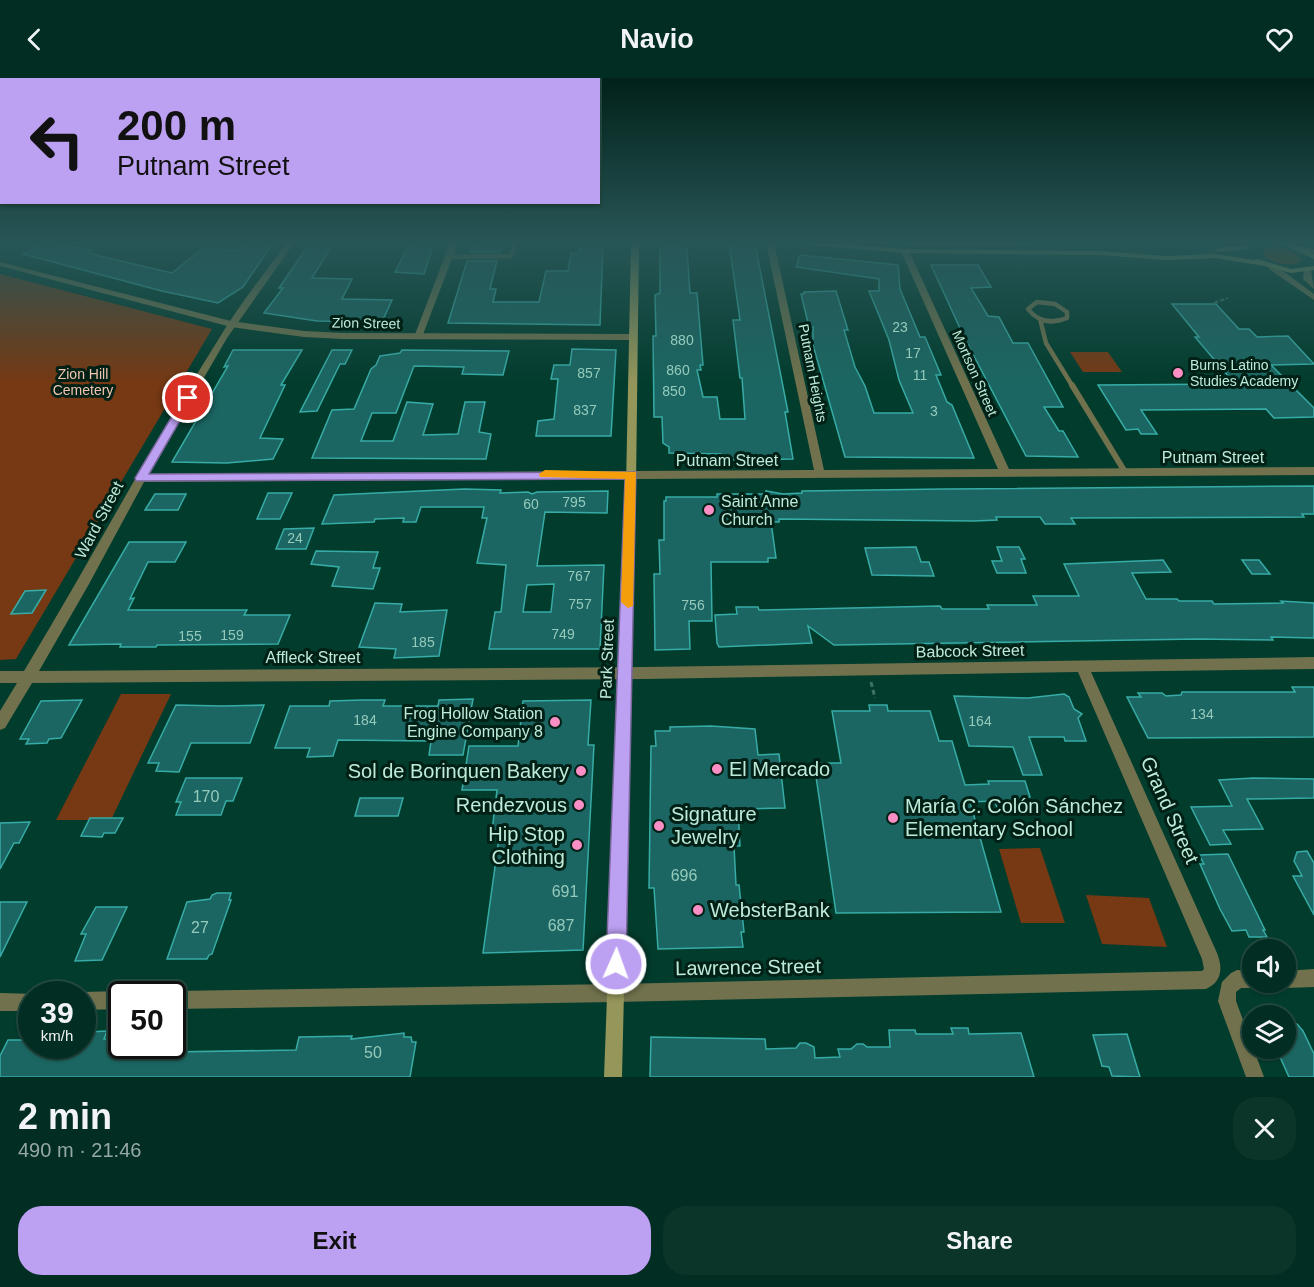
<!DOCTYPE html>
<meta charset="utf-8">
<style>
:root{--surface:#022d22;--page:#0c352a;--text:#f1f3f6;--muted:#96a8a5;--line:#234940;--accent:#bca0f2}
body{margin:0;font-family:Arial,sans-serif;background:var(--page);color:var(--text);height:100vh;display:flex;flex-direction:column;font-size:22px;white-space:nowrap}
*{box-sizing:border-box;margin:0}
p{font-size:20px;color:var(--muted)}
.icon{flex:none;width:33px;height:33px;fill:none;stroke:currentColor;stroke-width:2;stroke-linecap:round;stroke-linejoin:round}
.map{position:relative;height:999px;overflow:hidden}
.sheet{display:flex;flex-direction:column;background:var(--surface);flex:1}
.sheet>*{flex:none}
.guide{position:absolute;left:0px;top:0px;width:600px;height:126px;box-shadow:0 2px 4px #0004,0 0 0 2px var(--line);background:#bca0f2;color:#111;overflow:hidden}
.fabs{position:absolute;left:1242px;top:861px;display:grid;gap:12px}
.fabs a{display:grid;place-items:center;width:54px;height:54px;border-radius:50%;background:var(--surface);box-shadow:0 2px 4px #0004,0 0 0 2px var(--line);font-size:30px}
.speed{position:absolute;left:18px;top:903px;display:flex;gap:12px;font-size:30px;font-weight:700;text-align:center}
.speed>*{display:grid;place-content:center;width:78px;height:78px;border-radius:50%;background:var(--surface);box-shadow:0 2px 4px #0004,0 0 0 2px var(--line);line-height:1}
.speed small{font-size:15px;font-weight:400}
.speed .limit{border:3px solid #111;border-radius:9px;background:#fff;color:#111}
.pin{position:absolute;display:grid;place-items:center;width:51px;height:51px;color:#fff;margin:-26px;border:3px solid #fff;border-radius:50%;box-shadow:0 2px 6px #0007}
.me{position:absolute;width:66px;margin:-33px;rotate:2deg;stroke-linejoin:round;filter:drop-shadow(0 0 4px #0008)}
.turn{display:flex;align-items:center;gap:21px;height:126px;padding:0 18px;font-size:27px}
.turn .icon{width:78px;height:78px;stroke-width:2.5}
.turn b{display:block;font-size:42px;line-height:51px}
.round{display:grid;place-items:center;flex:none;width:63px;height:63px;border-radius:24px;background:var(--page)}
.head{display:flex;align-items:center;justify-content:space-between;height:102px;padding:0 18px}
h1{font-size:36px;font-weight:700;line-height:45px}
.action{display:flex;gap:12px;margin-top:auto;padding:12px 18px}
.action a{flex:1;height:69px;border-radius:24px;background:var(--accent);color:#111;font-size:24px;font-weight:700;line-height:69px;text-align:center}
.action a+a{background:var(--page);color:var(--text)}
header{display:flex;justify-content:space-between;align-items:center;height:78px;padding:0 18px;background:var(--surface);font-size:27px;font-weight:700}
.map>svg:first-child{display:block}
</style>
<header><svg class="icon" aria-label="back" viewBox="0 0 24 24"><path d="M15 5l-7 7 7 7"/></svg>Navio<svg class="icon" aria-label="heart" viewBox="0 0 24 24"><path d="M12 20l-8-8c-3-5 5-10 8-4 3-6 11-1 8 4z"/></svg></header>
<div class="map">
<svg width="1314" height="999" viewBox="0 0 1314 999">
<rect width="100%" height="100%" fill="#023c2d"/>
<!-- green -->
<path fill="#763913" d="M1266,170C1278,168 1297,171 1301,183C1289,190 1272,185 1262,176Z
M0,196L212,251L16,581L0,582Z
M1070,274H1108L1122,294H1083Z
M121,616H171L111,742H56Z
M1040,770L1065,845H1021L999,771Z
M1086,817L1149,820L1167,869L1102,866Z"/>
<!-- forest -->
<path fill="#904510" d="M869,165H1108L944,168Z"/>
<!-- building -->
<path fill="#1b6662" stroke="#37aca6" stroke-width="1.5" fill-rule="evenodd" d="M44,165L92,172L87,175L172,195L202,171L239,172L244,165H273L243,209L218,225L162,213L23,176Z
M410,165H434L424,196L395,194Z
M474,165H502L500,174H470Z
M580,165H603L600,247L448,245L467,183H497L490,211H496L493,224H539L546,193H568L571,175H579Z
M729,165L755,166L788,334H785L793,381L723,382L721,376L669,375V369L663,365L662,339H654L653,258H656L655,217L660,215V167H684V171H687L690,215H697L703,287H700L701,292H697L703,319H717L720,341H745L742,300H740L733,242H740Z
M309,166H333L312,200L352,201L342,221L392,222L382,244L317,243L264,235L283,210H279Z
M800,177L898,187L900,211L920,259H925L941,297H936L947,324L952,327L974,380L845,379L813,267V249H809L801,216H804V214L836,213L848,252H844L855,289L865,308L874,335H913L899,302L889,262L869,213H879V201L796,189Z
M931,187H978L991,209L971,210L988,238L999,239L1013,265H1028L1063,329H1044L1059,353H1063L1078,379L1026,378L964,259Z
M1172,226H1216L1239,251H1249L1257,259L1288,258L1314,286L1271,287L1314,330V339L1274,340L1266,331L1141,332L1157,356H1141L1138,351L1126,352L1098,307L1235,306L1195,259H1199Z
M572,271L616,272L611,358H536L538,343L554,341L558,301H551L554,287H570Z
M233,272H302L281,307H285L260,360L283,361L273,381L227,385L172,384L228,288L224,289Z
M332,272H352L345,286H340L317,333L300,334Z
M402,272L509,273L503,297L462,296L464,289L414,288L396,335H372L361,363H393L407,324L433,326L423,357L458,356L465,324H485L479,354L491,356L486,381L312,380L332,332L354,331L371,291L376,287L380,278L400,275Z
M1314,408V436H1302L1304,439L1071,440L1075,446H1045L1040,439H996L997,442L974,443L779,441V444H771L776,480H768V484H711L712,543H689L690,571L655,572L654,496H660L659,462H664V423H666V419H717V416H766V413L783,416L802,415V413L944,411Z
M464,411L501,412L500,415L528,414L532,416L537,414L608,413L607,435L545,434L537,488L604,487L600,571H489L495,534H501L506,487L477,485L487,440H482L484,429H421L416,444H403L404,440L375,441L374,444L322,446L334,417ZM554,506L551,534H523L527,507Z
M268,415H292L280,441H257Z
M155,416H186L178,432H145Z
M314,450L306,471H276L284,451Z
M129,464H186L175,484H148L130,521L134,520L128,532H247L244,537H290L278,566L157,567L156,569H120L121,566L69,567Z
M916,469L921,484H929L934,498L872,497L865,470Z
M997,469H1019L1025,481H1021L1026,495H997L992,483H1002Z
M316,473L378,474L373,490H380L373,511L332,508L339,489L311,486Z
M1163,482L1171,494L1132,495L1146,521H1177L1179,523H1212L1214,526L1283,525L1281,523L1314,525V560L1271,559L1273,562L1197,561L834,567L808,548L812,565L719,569L717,565L715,537L737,536L736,529H758L759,532L940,528L942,531H989L987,527H1037L1033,518H1079L1064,486Z
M1242,482H1259L1270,496H1252Z
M46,512L32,535L11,536L25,513Z
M375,525L402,526L400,534L447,532L439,578L394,580L396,571L359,569Z
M1292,609H1314V659L1148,660L1127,619H1141L1138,615H1162L1166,618L1181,617L1182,614H1295Z
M1064,616L1069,619L1074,631L1082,636L1078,640L1086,663H1065L1064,659H1029L1042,697H1023L1013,669L969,668L954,618L1028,620Z
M473,621L463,677H429L431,663L338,662L333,678L307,679L310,670H275L290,628H329L330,623L362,622H385L383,628H438L439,622Z
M82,622L61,660L49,661L47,665L26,666L29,661H20L41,623Z
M591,622L588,667H594L583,872L483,875L500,753H492L497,712H462L469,668H518L523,623Z
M176,627L222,628L264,627L250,665H191L179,694L156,693L159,685H148Z
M869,627H887L888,633H930L939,663H952L965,707L989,706L988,703H1025L1030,719L1024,720L1027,729H997L994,723L970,724L1001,834L836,835L814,685H841L832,633H870Z
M711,648L755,651L758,677L779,676L785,730L738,731L740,768H734L736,807H739L744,854H741L743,869L658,871L654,810H649L651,668H656L655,653H670V649Z
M186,700H242L233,723H226L221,737H176L181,724H176Z
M1253,700L1314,701V720L1247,721L1263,751L1223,752L1231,766L1210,767L1191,729L1232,728L1219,702Z
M360,720H403L398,738H355Z
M90,740H123L115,755H104L102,759L81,758Z
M30,744L19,765H14L0,791V745Z
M1307,773L1314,785V837L1293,798H1302L1294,783L1297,774Z
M1228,776L1265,852H1263L1267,859H1249L1246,852L1232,853L1220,831L1200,786H1204L1199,777Z
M217,815H231L229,822H231L212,876L209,877L207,881H167L187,824L210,821L212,817Z
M0,824H27L0,879Z
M96,829H127L102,882L75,883L86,856H81Z
M1286,946H1297L1303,953L1314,976V999H1289L1276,970H1286Z
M951,950H968L969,956L1021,955L1034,999H650L651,959L765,961L766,971L796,970L800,965H806L814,969L815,980L840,979L838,971H851L857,966H863L867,969H890L889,952H915L916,956H953Z
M107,953L104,961H119L117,968H170L168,974L296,972L299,959L352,958L351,961L404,955V959H411L412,964H416L410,999H0V978L8,962H32V968H82L86,954Z
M1127,956L1140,999L1112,998L1109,989L1102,988L1093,957Z"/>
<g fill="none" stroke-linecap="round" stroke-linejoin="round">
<!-- path-far1 -->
<path stroke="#3f7464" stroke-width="2" stroke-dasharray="4.5 2" stroke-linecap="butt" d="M1214,225L1228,220"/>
<!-- path -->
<path stroke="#3f7464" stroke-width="3" stroke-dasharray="5 3" stroke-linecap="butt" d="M871,604L875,620"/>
<!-- service-far1 -->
<path stroke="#71724d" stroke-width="4.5" d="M449,179L511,178L515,165
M1037,224L1055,226L1067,234V240C1052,246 1038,244 1028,231Z
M1040,241L1046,265L1073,309"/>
<!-- service -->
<path stroke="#71724d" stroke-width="6" d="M1072,307L1125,394"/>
<!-- minor -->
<path fill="#71724d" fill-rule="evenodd" d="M286,165H294L227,260L148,396L814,392L766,165H774L824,392L998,391L901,173L905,171L909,173L1009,391L1314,389V397L144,404L89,506L39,593L645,589L1314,579V591L1091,594L1217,875C1223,890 1222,904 1206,911L615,924L172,931V916H165L172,913L615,906L1202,893L1204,891L1202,881L1078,594L645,601L32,605L5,650L0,652V633L17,605H0V593H24C90,484 150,370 218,262C238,228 264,197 286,165Z
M450,165H458L422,259L415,261L414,259Z
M1296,168L1314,171V175L1296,172Z
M1269,187H1275L1314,216V222L1269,191Z
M1304,191L1311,193L1314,211L1303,201Z
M1314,891V909L1286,910L1280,907L1279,904H1286V893Z
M1237,892L1252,893V904H1259L1258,907L1252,910H1241L1236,914V923L1264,999H1246L1218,923L1222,904L1231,895Z
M122,913L129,916H122V931L82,932V916H76L82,914Z
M0,915L35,916H32V933H0Z"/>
<!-- tertiary -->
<path fill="#71724d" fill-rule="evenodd" d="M0,184L231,243L304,253L343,255L632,256L636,259L632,262L343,261L304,259L231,249L0,188Z"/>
<!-- secondary -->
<path fill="#95965a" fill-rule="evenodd" d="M631,165H639L636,407L622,999H604L626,407Z
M804,165H833L905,171L1100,173L1166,178L1215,176L1254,182L1257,181L1291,191L1314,188V192L1291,195L1265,188L1215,180L1166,182L1100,177L905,175L808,167Z
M1280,165C1293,165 1303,168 1314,176V181Z
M1246,167L1250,169L1249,171L1218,174L1214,172L1218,170Z"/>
</g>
<!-- sky -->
<linearGradient id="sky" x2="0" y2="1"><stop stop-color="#012119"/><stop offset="0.54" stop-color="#285657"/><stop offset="1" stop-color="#285657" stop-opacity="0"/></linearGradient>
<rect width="1314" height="305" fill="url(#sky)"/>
<!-- route -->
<path fill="#bca0f2" stroke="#7a689d" stroke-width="1.5" d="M184,318L193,320L149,396L636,394L626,886L623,893L616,896L609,893L606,886L625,401L136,403L135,400Z"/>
<!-- slow -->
<path fill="#f59e0b" d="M545,392L636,394L633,528L628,530L621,524L625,401L540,399L539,396Z"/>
<!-- markers -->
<g fill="#fb8fc5" stroke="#012016" stroke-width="2">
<circle cx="1178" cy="295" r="6"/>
<circle cx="709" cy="432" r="6"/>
<circle cx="555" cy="644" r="6"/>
<circle cx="717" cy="691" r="6"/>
<circle cx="581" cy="693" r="6"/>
<circle cx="579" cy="727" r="6"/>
<circle cx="893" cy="740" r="6"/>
<circle cx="659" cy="748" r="6"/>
<circle cx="577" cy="767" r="6"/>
<circle cx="698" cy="832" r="6"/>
</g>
<g text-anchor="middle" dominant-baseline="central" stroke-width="6" stroke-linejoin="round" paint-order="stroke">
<!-- far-street labels -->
<g font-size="14" fill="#beebd9" stroke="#012016">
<text transform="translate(366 245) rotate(1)">Zion Street</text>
<text transform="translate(813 295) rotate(79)">Putnam Heights</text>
<text transform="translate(975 295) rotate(66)">Mortson Street</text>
</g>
<!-- number labels -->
<g font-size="14" fill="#95cabb">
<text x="900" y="249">23</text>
<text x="682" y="262">880</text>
<text x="913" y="275">17</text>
<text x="678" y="292">860</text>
<text x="589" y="295">857</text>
<text x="920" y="297">11</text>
<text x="674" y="313">850</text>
<text x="585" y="332">837</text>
<text x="934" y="333">3</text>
<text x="574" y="424">795</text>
<text x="531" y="426">60</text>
<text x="295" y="460">24</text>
<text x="579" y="498">767</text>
<text x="580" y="526">757</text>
<text x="693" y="527">756</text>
<text x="563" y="556">749</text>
<text x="232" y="557">159</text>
<text x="190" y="558">155</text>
<text x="423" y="564">185</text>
<text x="1202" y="636">134</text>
<text x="365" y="642">184</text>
<text x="980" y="643">164</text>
</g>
<!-- far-poi labels -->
<g font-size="14" fill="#beebd9" stroke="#012016" text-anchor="start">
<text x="1190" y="287">Burns Latino<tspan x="1190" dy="16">Studies Academy</tspan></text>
</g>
<!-- far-park labels -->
<g font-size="14" fill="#f1c5ae" stroke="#012016">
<text x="83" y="296">Zion Hill<tspan x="83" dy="16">Cemetery</tspan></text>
</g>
<!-- street labels -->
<g font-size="16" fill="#beebd9" stroke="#012016">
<text x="1213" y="379">Putnam Street</text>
<text x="727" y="382">Putnam Street</text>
<text transform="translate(99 442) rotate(-62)">Ward Street</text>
<text transform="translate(970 573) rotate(-1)">Babcock Street</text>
<text x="313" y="579">Affleck Street</text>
<text transform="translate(607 581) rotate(-88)">Park Street</text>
</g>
<!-- poi labels -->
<g font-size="16" fill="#beebd9" stroke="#012016" text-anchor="start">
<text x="721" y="423">Saint Anne<tspan x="721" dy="18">Church</tspan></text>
<text x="543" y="635" text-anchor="end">Frog Hollow Station<tspan x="543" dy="18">Engine Company 8</tspan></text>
</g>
<!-- near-number labels -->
<g font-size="16" fill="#95cabb">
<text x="206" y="718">170</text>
<text x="684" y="797">696</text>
<text x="565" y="813">691</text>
<text x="561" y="847">687</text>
<text x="200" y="849">27</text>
<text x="373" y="974">50</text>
</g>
<!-- near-poi labels -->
<g font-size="20" fill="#beebd9" stroke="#012016" text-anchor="start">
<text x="729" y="691">El Mercado</text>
<text x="569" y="693" text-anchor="end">Sol de Borinquen Bakery</text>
<text x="567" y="727" text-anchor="end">Rendezvous</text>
<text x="905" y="728">María C. Colón Sánchez<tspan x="905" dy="23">Elementary School</tspan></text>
<text x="671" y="736">Signature<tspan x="671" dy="23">Jewelry</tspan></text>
<text x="565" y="756" text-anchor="end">Hip Stop<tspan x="565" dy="23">Clothing</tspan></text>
<text x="710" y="832">WebsterBank</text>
</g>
<!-- near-street labels -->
<g font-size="20" fill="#beebd9" stroke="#012016">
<text transform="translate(1170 732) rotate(66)">Grand Street</text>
<text transform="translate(748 889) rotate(-1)">Lawrence Street</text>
</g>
</g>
</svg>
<div class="fabs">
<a><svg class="icon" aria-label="sound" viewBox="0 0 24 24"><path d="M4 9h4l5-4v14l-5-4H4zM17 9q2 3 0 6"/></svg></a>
<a><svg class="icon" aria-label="layers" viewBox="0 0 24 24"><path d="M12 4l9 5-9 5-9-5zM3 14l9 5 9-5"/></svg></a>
</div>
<div class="speed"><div>39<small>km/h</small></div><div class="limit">50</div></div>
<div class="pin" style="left:188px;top:320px;background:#d93025"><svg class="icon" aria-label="arrive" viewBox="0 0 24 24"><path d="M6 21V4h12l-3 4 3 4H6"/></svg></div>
<svg class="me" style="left:616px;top:886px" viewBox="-20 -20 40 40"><circle r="17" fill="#bca0f2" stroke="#fff" stroke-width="3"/><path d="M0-11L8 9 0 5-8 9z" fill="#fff"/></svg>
<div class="guide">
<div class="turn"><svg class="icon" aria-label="left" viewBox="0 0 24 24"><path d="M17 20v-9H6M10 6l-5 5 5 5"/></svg><div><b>200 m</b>Putnam Street</div></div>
</div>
</div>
<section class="sheet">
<div class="head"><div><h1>2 min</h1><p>490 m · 21:46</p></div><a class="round"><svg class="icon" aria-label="close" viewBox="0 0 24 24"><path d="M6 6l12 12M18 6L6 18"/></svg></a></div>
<div class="action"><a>Exit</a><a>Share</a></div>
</section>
